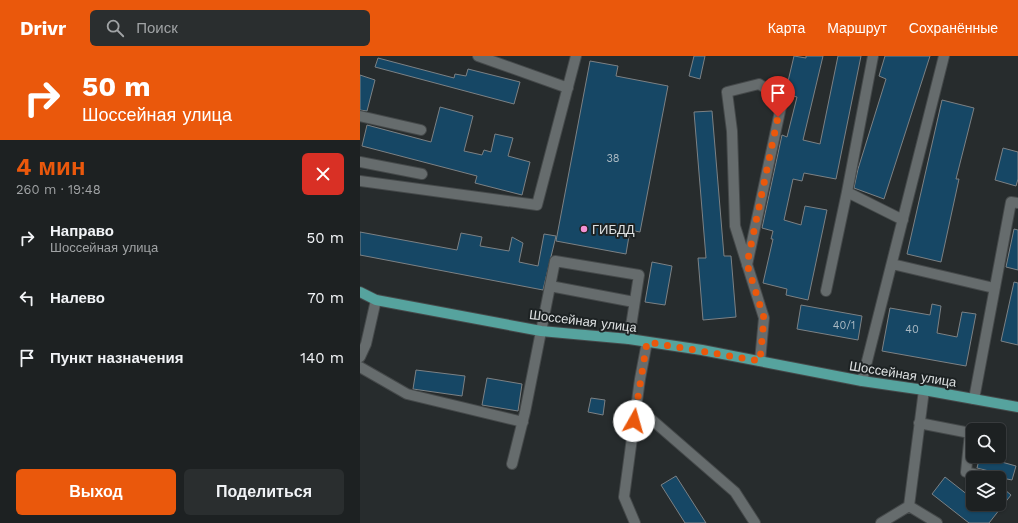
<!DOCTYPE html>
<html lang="ru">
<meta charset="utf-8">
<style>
:root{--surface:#1d2122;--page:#2a2e2f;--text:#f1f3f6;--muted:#a0a3a5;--line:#3b3e40;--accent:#ea580c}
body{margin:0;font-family:"Work Sans",sans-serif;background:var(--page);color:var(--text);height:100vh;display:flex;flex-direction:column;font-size:15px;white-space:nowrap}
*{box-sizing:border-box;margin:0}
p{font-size:13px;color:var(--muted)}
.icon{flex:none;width:22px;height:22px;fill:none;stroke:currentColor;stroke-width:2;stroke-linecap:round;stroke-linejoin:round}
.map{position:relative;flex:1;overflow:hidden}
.panel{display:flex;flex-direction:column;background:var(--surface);width:360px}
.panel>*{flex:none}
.top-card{background:#ea580c;color:#fff;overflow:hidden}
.controls{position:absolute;left:606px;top:367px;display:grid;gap:8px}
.controls a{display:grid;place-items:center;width:40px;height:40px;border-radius:6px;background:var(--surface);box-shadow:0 1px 3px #0004,0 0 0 1px var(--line);font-size:20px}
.pin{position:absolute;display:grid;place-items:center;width:34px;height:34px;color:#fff;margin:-41px -17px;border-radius:50% 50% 50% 0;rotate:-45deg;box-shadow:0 0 4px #0007}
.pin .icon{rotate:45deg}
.me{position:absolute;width:44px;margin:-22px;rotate:7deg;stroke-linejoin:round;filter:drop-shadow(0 0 3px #0008)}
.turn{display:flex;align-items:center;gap:14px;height:84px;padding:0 16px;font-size:18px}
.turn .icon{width:52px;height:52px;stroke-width:2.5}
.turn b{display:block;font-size:28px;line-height:34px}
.round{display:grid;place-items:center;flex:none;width:42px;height:42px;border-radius:6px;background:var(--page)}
.headline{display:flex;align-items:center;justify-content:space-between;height:68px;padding:0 16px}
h1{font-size:24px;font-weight:700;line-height:30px;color:var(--accent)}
.cta{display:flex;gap:8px;margin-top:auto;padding:8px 16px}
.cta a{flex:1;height:46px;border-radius:6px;background:var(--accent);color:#fff;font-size:16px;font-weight:700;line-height:46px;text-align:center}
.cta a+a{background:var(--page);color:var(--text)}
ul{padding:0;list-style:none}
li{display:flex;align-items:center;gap:12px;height:60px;padding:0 16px}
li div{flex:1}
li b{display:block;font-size:15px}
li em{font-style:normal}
header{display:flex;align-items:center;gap:24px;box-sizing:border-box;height:56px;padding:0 20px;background:var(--accent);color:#fff}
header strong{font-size:19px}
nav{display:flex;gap:22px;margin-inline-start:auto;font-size:14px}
.search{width:280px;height:36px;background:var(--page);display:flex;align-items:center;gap:10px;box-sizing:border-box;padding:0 14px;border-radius:6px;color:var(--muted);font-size:15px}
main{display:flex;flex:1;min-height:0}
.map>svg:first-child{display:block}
</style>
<header>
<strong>Drivr</strong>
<div class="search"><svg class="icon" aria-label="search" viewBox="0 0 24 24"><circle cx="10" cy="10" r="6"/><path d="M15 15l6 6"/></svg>Поиск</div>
<nav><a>Карта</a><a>Маршрут</a><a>Сохранённые</a></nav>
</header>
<main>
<section class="panel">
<div class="top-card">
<div class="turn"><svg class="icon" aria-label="right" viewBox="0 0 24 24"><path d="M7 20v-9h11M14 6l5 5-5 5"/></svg><div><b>50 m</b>Шоссейная улица</div></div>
</div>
<div class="headline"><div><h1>4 мин</h1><p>260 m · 19:48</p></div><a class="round" style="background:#d93025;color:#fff"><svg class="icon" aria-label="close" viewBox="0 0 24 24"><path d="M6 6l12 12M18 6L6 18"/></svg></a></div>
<ul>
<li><svg class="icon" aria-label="right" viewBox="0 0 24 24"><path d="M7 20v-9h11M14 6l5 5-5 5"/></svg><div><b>Направо</b><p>Шоссейная улица</p></div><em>50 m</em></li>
<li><svg class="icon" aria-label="left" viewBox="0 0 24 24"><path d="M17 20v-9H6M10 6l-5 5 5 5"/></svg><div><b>Налево</b></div><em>70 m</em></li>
<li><svg class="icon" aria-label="arrive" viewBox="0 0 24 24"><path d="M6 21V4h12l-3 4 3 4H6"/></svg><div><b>Пункт назначения</b></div><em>140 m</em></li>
</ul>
<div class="cta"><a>Выход</a><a>Поделиться</a></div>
</section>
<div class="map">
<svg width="658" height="467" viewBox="0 0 658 467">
<rect width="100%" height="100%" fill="#272c2d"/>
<!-- building -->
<path fill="#164765" stroke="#7c8184" d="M334,0H345L340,23L329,20Z
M434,0L446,2V0H463L443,84L460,88L478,0H501L476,123L444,117L442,125L433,123L424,164L441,169L445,150L467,154L448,244L426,239L427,233L403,227L413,183H411L413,175L402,172L422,79L427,81L437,41L425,38Z
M525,0H570L524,143L494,132L498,113L526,23L519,20Z
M18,2L94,22L95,18L106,20L108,13L160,26L154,48L15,11Z
M230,5L258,10L256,20L308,30L280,176L270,174L266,198L196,185Z
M0,19L15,24L7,55L0,54Z
M582,44L614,52L596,123H599L581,206L547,198Z
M80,51L113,60L104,95L122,99L124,94L131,96L135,78L153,82L148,100L170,106L162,139L115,127L117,120L2,90L7,69L71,86Z
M352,55L364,200H371L376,261L343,264L338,202H346L334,56Z
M643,92L658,96V123L656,130L635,124Z
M654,173L658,174V214L646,211Z
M0,176L97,194L101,177L122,181L120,190L149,195L152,181L163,187L159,206L178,210L184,178L196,180L183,234L0,199Z
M292,206L312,210L305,249L285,246Z
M654,226L658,227V289L641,285Z
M572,248L581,250L577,277L597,281L602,256L616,258L606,310L522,295L530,252L570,259Z
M441,249L502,260L498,284L437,273Z
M56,314L105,320L102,340L53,333Z
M127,322L162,328L158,355L122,349Z
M231,342L245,344L243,359L228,356Z
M620,400L656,410L652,424L637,421L633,416L617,412Z
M316,420L346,467H325L301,429Z
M585,421L613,443V448H620L627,454L632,448H639V439L644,433L651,439L629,467H609L572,438Z"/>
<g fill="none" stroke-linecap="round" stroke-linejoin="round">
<defs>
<path id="minor" d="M118,0L208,32
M513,0L487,136L543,164
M0,60L61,74
M0,106L62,118
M0,125L177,149L216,0
M532,208L634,232
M387,209L422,46L415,38L399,28L367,36L372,75L375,170L404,262L400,305
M190,230L274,246
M466,235L487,136
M0,301L6,288L16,244
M0,311L47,338L163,366
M502,325L584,0
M564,334L549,450L577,467
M614,343L651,146L658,147
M276,350L375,436L395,467
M559,367L610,377L606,416L631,422
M152,408L165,356L195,205L279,219L269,283
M275,467L264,441L280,323L287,286
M521,467L549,450"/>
<path id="major" d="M0,236L16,244L181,275L269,283L342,294L502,325L564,334L658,351"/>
</defs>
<!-- minor casing -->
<use href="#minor" stroke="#45494a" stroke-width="12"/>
<!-- major casing -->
<use href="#major" stroke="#45494a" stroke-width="12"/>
<!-- minor -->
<use href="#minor" stroke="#666c6d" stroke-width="10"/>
<!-- major -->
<use href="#major" stroke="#56a39e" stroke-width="10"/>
</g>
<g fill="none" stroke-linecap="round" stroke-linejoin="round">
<!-- route -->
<path stroke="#ea580c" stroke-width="7" stroke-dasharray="0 12.6" d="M274,365L287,286L400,305L404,262L387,208L418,61"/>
</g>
<!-- markers -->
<circle fill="#f491d3" stroke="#1d2223" stroke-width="1.5" cx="224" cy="173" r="4"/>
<g text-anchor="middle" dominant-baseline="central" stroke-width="4" stroke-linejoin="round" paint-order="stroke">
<!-- number labels -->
<g font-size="11" fill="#acbac3">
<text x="253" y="102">38</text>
<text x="484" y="269">40/1</text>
<text x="552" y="273">40</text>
</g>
<!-- poi labels -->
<g font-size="13" fill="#dee1e2" stroke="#1d2223" text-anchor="start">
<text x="232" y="173">ГИБДД</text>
</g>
<!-- street labels -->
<g font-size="13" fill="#dee1e2" stroke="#1d2223">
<text transform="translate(223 265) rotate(7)">Шоссейная улица</text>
<text transform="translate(543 318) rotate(9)">Шоссейная улица</text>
</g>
</g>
</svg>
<div class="controls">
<a><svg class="icon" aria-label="search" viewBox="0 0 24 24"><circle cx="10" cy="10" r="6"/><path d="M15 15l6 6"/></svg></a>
<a><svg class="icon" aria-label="layers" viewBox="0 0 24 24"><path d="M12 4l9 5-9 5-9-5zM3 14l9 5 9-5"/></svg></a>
</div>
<div class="pin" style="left:418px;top:61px;background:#d93025"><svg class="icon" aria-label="arrive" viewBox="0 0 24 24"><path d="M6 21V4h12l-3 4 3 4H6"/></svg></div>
<svg class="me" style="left:274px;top:365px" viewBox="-20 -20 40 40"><circle r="19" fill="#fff"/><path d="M0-13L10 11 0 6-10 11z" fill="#ea580c"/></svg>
</div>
</main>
